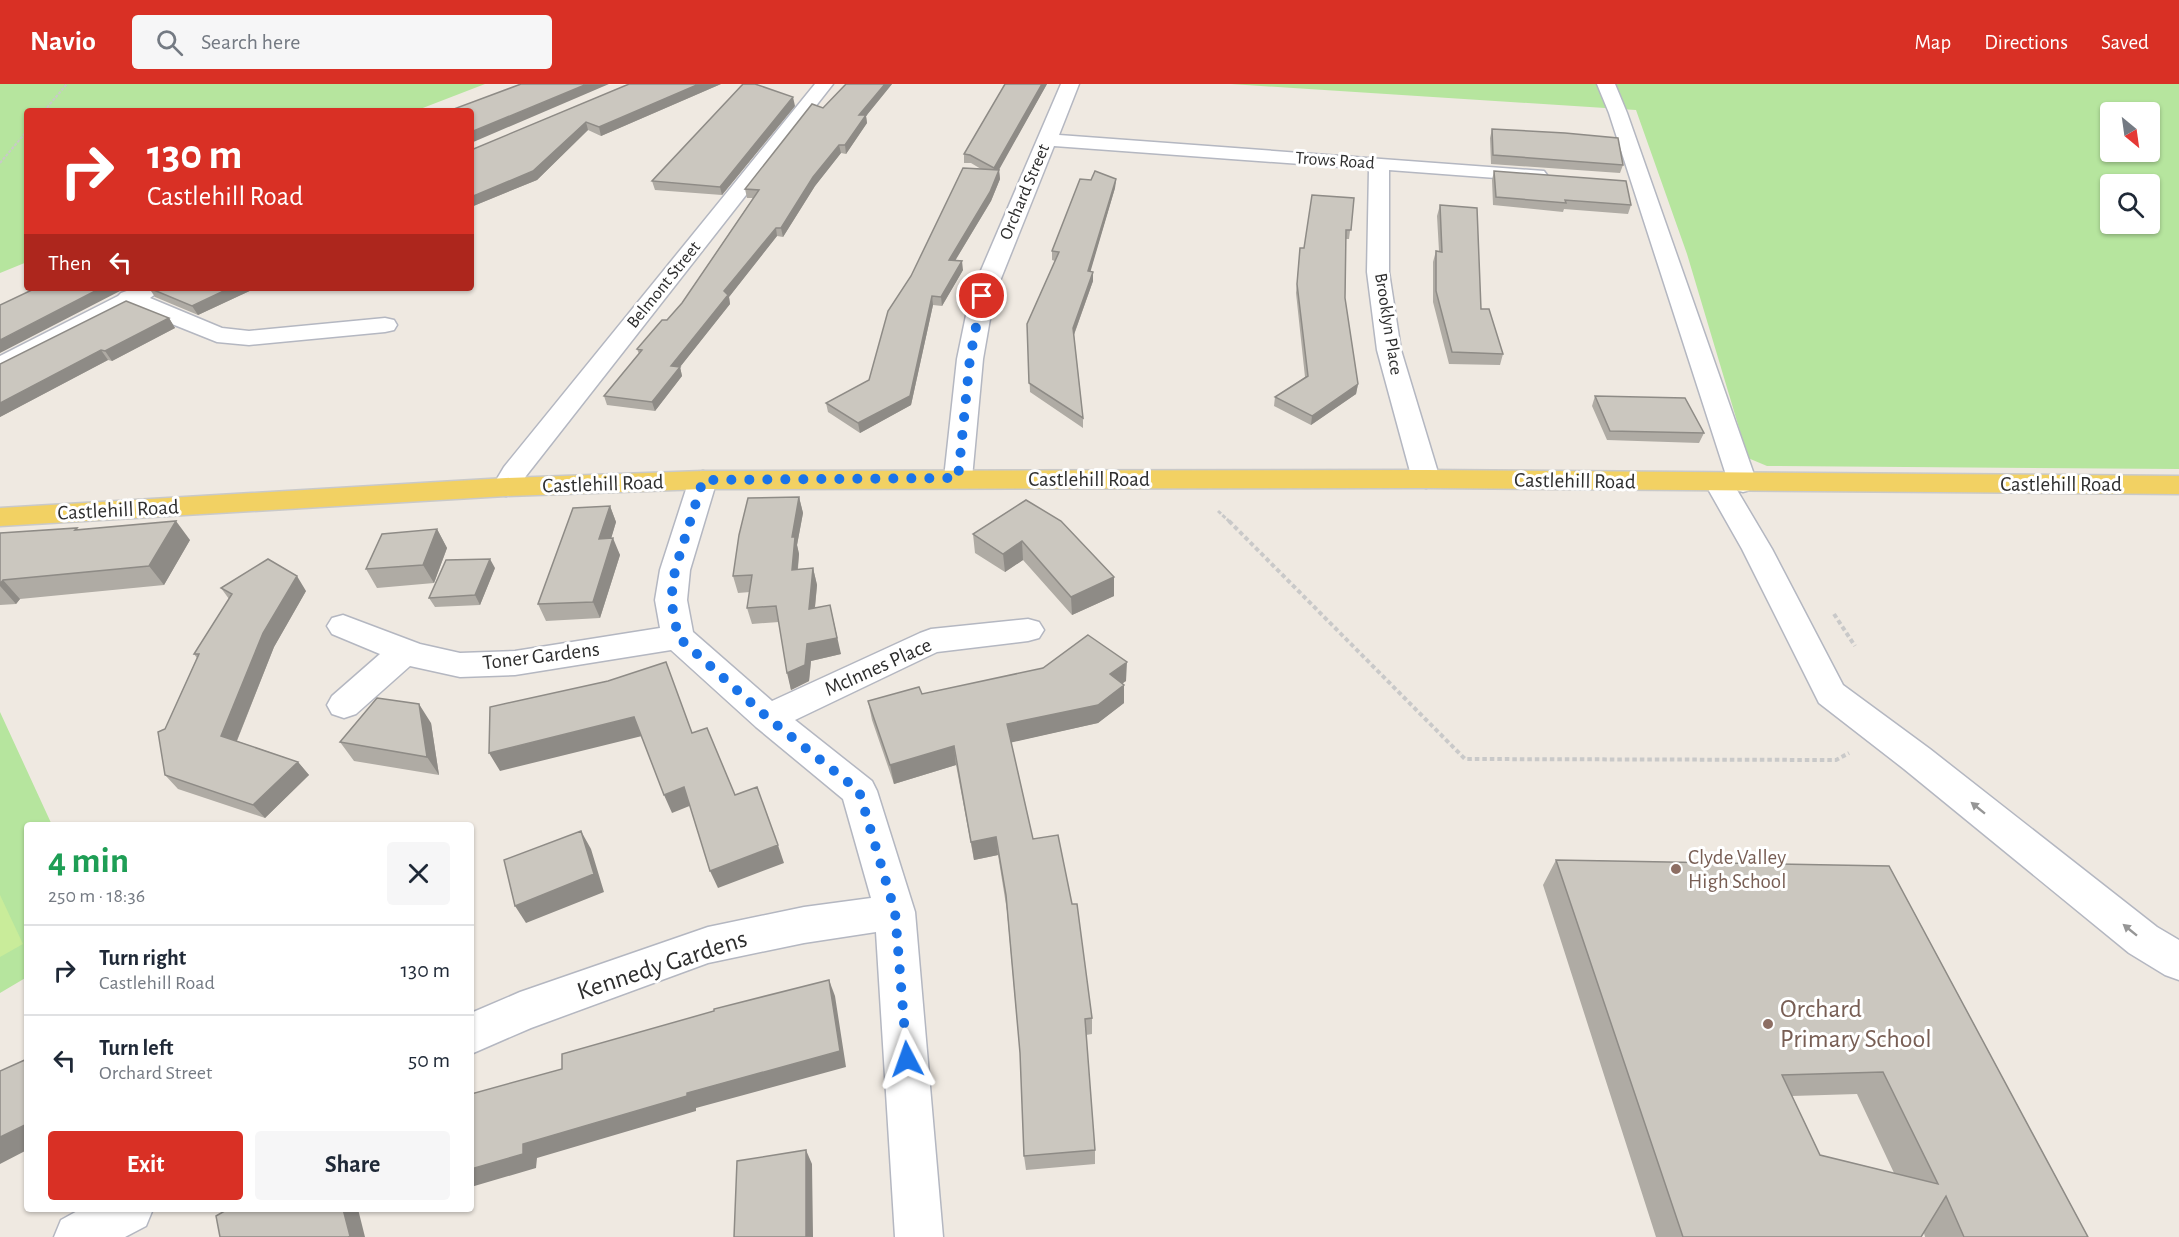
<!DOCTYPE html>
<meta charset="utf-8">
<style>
:root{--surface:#fff;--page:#f6f6f7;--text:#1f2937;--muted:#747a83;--line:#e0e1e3;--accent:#d93025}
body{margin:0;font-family:"Alegreya Sans",sans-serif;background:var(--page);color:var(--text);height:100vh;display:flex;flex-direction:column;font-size:22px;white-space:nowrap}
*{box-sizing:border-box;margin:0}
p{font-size:20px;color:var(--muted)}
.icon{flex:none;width:33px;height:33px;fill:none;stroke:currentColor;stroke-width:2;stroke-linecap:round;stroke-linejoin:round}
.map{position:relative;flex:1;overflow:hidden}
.sheet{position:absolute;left:24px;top:738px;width:450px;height:390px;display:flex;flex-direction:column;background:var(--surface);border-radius:6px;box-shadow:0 2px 4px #0004}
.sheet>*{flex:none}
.guide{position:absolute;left:24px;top:24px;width:450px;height:183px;border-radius:6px;box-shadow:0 2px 4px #0004;background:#d93025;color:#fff;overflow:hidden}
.needle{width:39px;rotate:151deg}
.fabs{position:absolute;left:2100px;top:18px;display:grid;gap:12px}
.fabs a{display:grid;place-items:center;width:60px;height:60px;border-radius:6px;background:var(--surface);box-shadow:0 2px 4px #0004;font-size:30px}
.pin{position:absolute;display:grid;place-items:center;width:51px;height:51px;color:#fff;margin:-26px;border:3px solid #fff;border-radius:50%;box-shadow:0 2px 6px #0007}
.me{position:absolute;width:66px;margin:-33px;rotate:356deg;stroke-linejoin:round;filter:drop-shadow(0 0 4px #0008)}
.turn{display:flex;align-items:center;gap:21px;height:126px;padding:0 24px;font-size:27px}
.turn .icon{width:78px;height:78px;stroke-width:2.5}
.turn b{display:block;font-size:42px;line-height:51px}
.then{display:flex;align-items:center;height:57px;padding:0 24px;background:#0003;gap:12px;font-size:22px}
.round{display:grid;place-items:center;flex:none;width:63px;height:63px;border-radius:6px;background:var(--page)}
.overview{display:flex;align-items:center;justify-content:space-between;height:102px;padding:0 24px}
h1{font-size:36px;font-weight:600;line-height:45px;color:#1e9e55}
.primary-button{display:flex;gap:12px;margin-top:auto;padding:12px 24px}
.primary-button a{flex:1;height:69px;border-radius:6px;background:var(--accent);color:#fff;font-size:24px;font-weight:600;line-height:69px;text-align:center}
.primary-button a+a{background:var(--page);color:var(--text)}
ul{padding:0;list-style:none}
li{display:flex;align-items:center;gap:18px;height:90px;padding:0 24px;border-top:2px solid var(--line)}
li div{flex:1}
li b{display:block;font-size:22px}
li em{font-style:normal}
header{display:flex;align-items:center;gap:36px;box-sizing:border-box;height:84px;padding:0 30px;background:var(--accent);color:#fff}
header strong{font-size:28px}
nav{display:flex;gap:33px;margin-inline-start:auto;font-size:21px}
.search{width:420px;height:54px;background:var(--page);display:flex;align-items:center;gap:15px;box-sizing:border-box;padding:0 21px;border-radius:6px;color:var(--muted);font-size:22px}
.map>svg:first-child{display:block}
</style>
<header>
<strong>Navio</strong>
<div class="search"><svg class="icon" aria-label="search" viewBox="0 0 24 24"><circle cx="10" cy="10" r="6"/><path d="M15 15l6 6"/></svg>Search here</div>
<nav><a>Map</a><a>Directions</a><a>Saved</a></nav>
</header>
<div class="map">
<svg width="2179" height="1153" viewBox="0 0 2179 1153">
<rect width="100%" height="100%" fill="#efe9e1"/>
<!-- green -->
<path fill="#b6e59e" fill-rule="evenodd" d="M0,0H485L415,27H27V178L0,189Z
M1231,0H2179V385L1767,382L1748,374L1687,170L1636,26ZM2110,28H2150V68H2110ZM2110,100H2150V140H2110Z
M0,628L52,741H27V893L0,909Z"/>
<!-- pitch -->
<path fill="#c9ec9a" d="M0,811L23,860L0,873Z"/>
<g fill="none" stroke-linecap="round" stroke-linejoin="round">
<defs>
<path id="minor" d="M815,0H833L526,392L516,409L506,412L496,409L492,403L504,383Z
M1061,0H1079L1059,51L1544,87L1547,91L1544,95L1537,97L1389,86V188L1401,266L1440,395L1436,401L1426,404L1416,401L1412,395L1377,266L1367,188L1369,85L1054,62L994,212L983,275L972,394L968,400L958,403L948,400L944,394L957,275L970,212Z
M1597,0H1615L1627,29L1757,399L1753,405L1743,408L1737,406L1772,465L1843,601L1930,665L2157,843L2179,856V896L2165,891L2129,869L1904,685L1819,619L1742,465L1704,398L1708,392L1718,389L1726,391L1609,29Z
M135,204H159L161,206L150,214L222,244L249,247L385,234L394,236L397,241L394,246L385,248L249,261L217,258L132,224L9,287L0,290V272L118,212L121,209Z
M703,387L713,390L717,396L690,486L687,516L693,548L772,617L920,549L931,545L1028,535L1039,538L1044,546L1039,554L1028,557L937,568L795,636L872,697L877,707L915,828L943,1153H895L876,848L804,859L708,879L531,944L471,970V929L520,908L708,843L804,823L871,814L843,715L756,643L671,566L515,591L460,593L410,582L356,630L344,634L332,630L327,621L332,612L380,570L332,550L327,542L332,534L343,531L420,560L460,569L515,567L660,544L655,516L660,486L689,396L693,390Z
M81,1125H153L146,1142L125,1153H54L61,1136Z"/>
<path id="major" d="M1426,386L2179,392V410L1426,404L703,405L506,412L0,442V424L506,394L703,387Z"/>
</defs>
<!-- minor casing -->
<use href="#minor" stroke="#b4b7c1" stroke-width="3"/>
<!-- major casing -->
<use href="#major" stroke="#c9c9c9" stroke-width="3"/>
<!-- path-far2 -->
<path stroke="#c9c9c9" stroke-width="2" stroke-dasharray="3 1.5" stroke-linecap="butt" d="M44,27L67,0
M0,79L27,47"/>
<!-- path-far1 -->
<path stroke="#c9c9c9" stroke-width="3" stroke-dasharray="4 2" stroke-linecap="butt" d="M1218,427L1231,439"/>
<!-- path -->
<path stroke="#c9c9c9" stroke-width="4" stroke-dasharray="4.5 3" stroke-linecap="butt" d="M1229,437L1465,675L1836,676L1849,669
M1834,530L1855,562"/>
<!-- minor -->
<use href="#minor" fill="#fff" fill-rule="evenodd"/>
<!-- major -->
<use href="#major" fill="#f2d163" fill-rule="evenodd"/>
</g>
<!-- wall -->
<path fill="#afaba4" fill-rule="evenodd" d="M629,0H721L601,52L588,46L537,96L471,123V66Z
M846,0H892L866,32L867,39L846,70L841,69L815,102L783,153L777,152L729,213L730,220L680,283L682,292L655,327L607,321L604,312L639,270L637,265L667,236L682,219L753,114H747L745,105Z
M1005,0H1047L998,86H999L1000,95L991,117L955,177L963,186L942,222L933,221L911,321L860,349L828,328L826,319L869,296L911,192L981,85L971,79H964V70Z
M795,22L722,111L655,106L652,97Z
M1492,45L1623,81L1620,89L1491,80L1490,54Z
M1494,87L1631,121L1628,130L1564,125L1563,128L1493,121L1492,96Z
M1116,95L1115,104L1090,187L1093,188V197L1074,251L1083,334V344L1030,308L1027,240L1055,177L1052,176V167L1091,96Z
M1354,114L1349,155H1346L1345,214L1358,300L1356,310L1311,341L1274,322L1275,313L1305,293L1296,209L1300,164H1304Z
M1440,121L1481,225L1503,270L1500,281L1449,280L1433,218V178L1436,167H1439L1437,132Z
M149,204H256L198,231L155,213Z
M169,234L175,244L112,277L108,276L0,333V280Z
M1595,312L1704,349L1699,359L1607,356L1592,322Z
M799,413L803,429L797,461L799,470L798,485L813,484L817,501L815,524L841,570L811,577L809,597L791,606L779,538L752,540L747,524L750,508L738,509L733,492Z
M1026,416L1114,493V512L1072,531L1023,476L1005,488L975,469L973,450Z
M610,422L616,438L611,454L620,471L600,534L546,537L538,520Z
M77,444L79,446L190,456L164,501L20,515L16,520L0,521V449Z
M437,445L447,464L434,499L377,504L366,485Z
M495,484L480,521L435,523L429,514Z
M221,504L306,507L274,563L237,657L298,678L309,691L265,734L178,705L165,691V645L197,574L194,570L229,515Z
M1126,597L1122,599L1124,601V619L1098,639L1011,658L1033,755L1092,934V950L1086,951L1095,1066V1080L1026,1086L1024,1072L1020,969L1007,827L998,771L974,776L956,681L894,700L872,636L868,617L922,610Z
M431,639L439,691L354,677L340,658Z
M1556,776L1889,782L2088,1153H1925L1924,1149L1921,1153H1656L1543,801ZM1857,1010L1894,1089L1820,1071L1792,1012Z"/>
<!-- shaded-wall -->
<path fill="#8e8b86" d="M587,0H609L471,59V48Z
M699,0H721L601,52L599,43Z
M885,0H892L866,32L867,39L846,70L845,61L859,31Z
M1042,0H1047L995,93L994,84Z
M793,13L795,22L722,111L720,103Z
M586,38L588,46L537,96L471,123V113Z
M839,61L841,69L815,102L783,153L781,144L813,93Z
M999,86L1000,95L991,117L950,185L949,176Z
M1116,95L1115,104L1088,196V187Z
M776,144L777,152L729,213L730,220L680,283L682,292L655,327L652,318L671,282L724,207Z
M962,177L963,186L942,222L941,213Z
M1093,188V197L1073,253V244Z
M101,204H129L120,207L0,269V256Z
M230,204H256L198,231L192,222Z
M932,212L933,221L911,321L860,349L858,339Z
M169,234L175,244L112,277L105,267Z
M101,266L108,276L0,333V319Z
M1358,300L1356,310L1311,341L1312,332Z
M799,413L803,429L797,461L799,470L796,502L792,486V453Z
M610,422L616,438L606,472L599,455Z
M176,437L190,456L164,501L149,482Z
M437,445L447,464L434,499L423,481Z
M613,454L620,471L600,534L593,518Z
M1022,457L1023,476L1005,488L1003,470Z
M490,475L495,484L480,521L475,511Z
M813,484L817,501L813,542L809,525Z
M297,492L306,507L274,563L233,666L221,652L263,549Z
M1114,493V512L1072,531L1071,513Z
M3,496L20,515L16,520L0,502V500Z
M830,521L841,570L811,577L809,597L791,606L787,589L807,560Z
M1127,578L1126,597L1109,609L1110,590Z
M1124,601V619L1098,639L1009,659L1007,640Z
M419,620L431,639L439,691L427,673Z
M634,633L642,652L500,687L489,669Z
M954,662L956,681L894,700L890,681Z
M298,678L309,691L265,734L253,721Z
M684,703L692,721L672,729L664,711Z
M581,747L591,765L604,808L526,839L515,822Z
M996,753L998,771L974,776L971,758Z
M778,761L784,779L718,804L710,787Z
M829,896L835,912L846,983L696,1024V1027L537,1074L536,1084L471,1103V1085L523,1060L687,1009Z
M27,1040V1066L0,1080V1053Z
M806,1066L812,1080L813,1153H806Z
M343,1125H358L365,1153H348Z"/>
<!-- building -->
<path fill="#cbc7bf" stroke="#8e8b86" stroke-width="1.5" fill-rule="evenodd" d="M521,0H587L471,48V27H453L451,26Z
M629,0H699L599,43L586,38L533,87L471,113V66Z
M743,0H755L793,13L720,103L652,97Z
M846,0H885L859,31H866L845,61H839L813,93L781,144H776L724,207L728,211L671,282L680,283L652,318L604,312L642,266L637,265L662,236H667L682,219L759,106L745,105L812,20L823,24Z
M1005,0H1042L994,84L970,71L964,70Z
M1492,45L1565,49L1618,54L1623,81L1493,71Z
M963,84L999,86L990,108L949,176L962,177L941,213L932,212L910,312L858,339L826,319L869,296L888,227L911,192Z
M1095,87L1116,95L1088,187L1093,188L1073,244L1083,334L1029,299L1027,240L1059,168L1052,167L1080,95L1091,96Z
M1494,87L1626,97L1631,121L1565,116L1566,119L1496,113Z
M1312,111L1354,114L1351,146H1346L1345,214L1358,300L1312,332L1275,313L1308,292L1297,200L1300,164H1304Z
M1440,121L1477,124L1481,225H1489L1503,270L1452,268L1436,207V167L1442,168Z
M36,204H101L0,256V221Z
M149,204H230L192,222Z
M126,217L169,234L105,267L101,266L0,319V280Z
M1595,312L1685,314L1704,349L1610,347Z
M799,413L792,453H795L792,486L813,484L809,525L830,521L837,554L807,560L805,581L787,589L776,522L747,524L752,491L733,492L739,451L748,414Z
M1026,416L1061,437L1114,493L1071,513L1022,457L1003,470L973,450Z
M610,422L599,455L613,454L593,518L538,520L573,424Z
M176,437L149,482L3,496L0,500V449L77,444L75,446Z
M437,445L423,481L366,485L382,450Z
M268,475L297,492L263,549L221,652L298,678L253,721L165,691L158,648L165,645L199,570H194L232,510L221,504Z
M490,475L475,511L429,514L446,476Z
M1088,551L1127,578L1110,590L1124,601L1098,621L1007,640L1033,755L1058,751L1072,820H1077L1092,934L1085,935L1095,1066L1024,1072L1020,969L1006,811L996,753L971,758L954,662L890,681L868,617L919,603L922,610L1043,584Z
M666,578L692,649L707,644L735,711L757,703L778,761L710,787L684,703L664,711L634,633L489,669L490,623L608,597Z
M377,614L419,620L427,673L340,658Z
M581,747L594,790L515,822L504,776Z
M1556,776L1889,782L2088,1153H1964L1946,1112L1921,1153H1683ZM1883,988L1938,1100L1820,1071L1782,991Z
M829,896L840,967L687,1009V1012L523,1060V1070L471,1085V1010L562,985V970L714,927V925Z
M27,975V1040L0,1053V987Z
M806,1066V1153H734L737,1077Z
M228,1125H343L350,1152L348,1153H220L216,1132Z"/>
<!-- one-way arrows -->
<defs><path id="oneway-solid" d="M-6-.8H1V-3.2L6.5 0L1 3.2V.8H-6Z" transform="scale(1.5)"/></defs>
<g fill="#969696">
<use href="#oneway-solid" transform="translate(1978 724) rotate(-141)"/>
<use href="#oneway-solid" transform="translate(2130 846) rotate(-141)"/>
</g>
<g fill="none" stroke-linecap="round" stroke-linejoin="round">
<!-- route -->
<path stroke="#1a73e8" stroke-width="10" stroke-dasharray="0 18" d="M907,975L895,828L859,707L768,634L678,553L671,516L675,486L703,396L958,394L970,274L982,212"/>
</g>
<!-- markers -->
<g fill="#8d6e63" stroke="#fff" stroke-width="2">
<circle cx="1676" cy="785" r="6"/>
<circle cx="1768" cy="940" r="6"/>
</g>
<g text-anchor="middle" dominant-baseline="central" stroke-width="6" stroke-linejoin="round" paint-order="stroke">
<!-- far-street labels -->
<g font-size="18" fill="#2e2e2e" stroke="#fff">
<text transform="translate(1335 77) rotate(4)">Trows Road</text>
<text transform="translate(1025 108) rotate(-67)">Orchard Street</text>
<text transform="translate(664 201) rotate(-51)">Belmont Street</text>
<text transform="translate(1388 240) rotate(81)">Brooklyn Place</text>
</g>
<!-- street labels -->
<g font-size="21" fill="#2e2e2e" stroke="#fff">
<text x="1089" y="395">Castlehill Road</text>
<text transform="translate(1575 397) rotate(1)">Castlehill Road</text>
<text transform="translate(603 400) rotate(-2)">Castlehill Road</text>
<text x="2061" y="400">Castlehill Road</text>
<text transform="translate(118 426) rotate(-3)">Castlehill Road</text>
<text transform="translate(541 572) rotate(-7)">Toner Gardens</text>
<text transform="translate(878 583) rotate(-24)">McInnes Place</text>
</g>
<!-- education labels -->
<g font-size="21" fill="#785e54" stroke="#fff" text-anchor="start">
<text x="1688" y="773">Clyde Valley<tspan x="1688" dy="24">High School</tspan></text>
</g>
<!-- near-street labels -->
<g font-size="26" fill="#2e2e2e" stroke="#fff">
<text transform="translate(662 881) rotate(-18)">Kennedy Gardens</text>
</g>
<!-- near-education labels -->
<g font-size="26" fill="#785e54" stroke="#fff" text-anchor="start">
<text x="1780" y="925">Orchard<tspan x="1780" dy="30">Primary School</tspan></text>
</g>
</g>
</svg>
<div class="fabs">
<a><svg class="needle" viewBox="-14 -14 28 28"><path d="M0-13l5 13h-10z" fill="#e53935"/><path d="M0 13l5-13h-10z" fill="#747a83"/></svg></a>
<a><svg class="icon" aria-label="search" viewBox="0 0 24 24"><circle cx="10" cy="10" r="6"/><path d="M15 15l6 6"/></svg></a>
</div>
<div class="pin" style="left:982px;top:212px;background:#d93025"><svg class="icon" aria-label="arrive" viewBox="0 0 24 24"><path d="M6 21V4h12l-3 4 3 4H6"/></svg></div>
<svg class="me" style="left:907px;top:975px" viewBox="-20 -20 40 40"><path d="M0-17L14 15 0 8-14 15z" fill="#1a73e8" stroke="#fff" stroke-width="4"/></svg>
<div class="guide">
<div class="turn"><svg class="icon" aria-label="right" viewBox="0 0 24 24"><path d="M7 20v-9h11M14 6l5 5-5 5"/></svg><div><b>130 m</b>Castlehill Road</div></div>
<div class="then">Then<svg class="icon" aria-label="left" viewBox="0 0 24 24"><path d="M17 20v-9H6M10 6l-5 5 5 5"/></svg></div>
</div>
<section class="sheet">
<div class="overview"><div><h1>4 min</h1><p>250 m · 18:36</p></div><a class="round"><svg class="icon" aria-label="close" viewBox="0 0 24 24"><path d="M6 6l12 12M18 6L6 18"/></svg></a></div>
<ul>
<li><svg class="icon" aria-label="right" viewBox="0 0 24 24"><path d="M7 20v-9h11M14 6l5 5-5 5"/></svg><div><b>Turn right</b><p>Castlehill Road</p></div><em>130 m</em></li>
<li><svg class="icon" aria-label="left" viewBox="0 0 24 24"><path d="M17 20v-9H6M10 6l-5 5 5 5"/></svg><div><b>Turn left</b><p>Orchard Street</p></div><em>50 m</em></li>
</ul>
<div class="primary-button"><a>Exit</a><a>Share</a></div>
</section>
</div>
